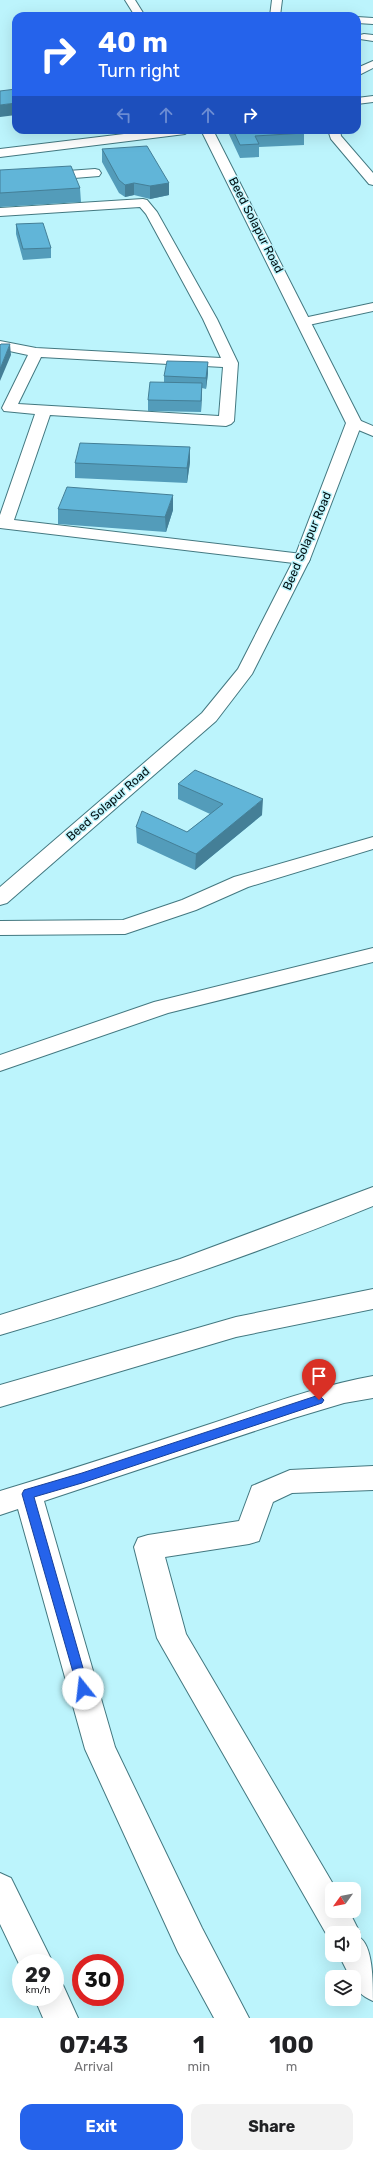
<!DOCTYPE html>
<style>
:root{--surface:#fff;--page:#f2f2f2;--text:#202124;--muted:#757577;--accent:#2563eb}
body{margin:0;font-family:Rubik,sans-serif;background:var(--page);color:var(--text);height:100vh;display:flex;flex-direction:column;font-size:15px;white-space:nowrap}
*{box-sizing:border-box;margin:0}
p{font-size:13px;color:var(--muted)}
.icon{flex:none;width:22px;height:22px;fill:none;stroke:currentColor;stroke-width:2;stroke-linecap:round;stroke-linejoin:round}
.map{position:relative;height:2018px;overflow:hidden}
.details{display:flex;flex-direction:column;background:var(--surface);flex:1}
.details>*{flex:none}
.guide{position:absolute;left:12px;top:12px;width:349px;height:122px;border-radius:12px;box-shadow:0 4px 16px #0002;background:#2563eb;color:#fff;overflow:hidden}
.needle{width:26px;rotate:237deg}
.fabs{position:absolute;left:325px;top:1882px;display:grid;gap:8px}
.fabs a{display:grid;place-items:center;width:36px;height:36px;border-radius:8px;background:var(--surface);box-shadow:0 4px 16px #0002;font-size:20px}
.speed{position:absolute;left:12px;top:1954px;display:flex;gap:8px;font-size:20px;font-weight:700;text-align:center}
.speed>*{display:grid;place-content:center;width:52px;height:52px;border-radius:50%;background:var(--surface);box-shadow:0 4px 16px #0002;line-height:1}
.speed small{font-size:10px;font-weight:400}
.speed .limit{border:6px solid #d22;background:#fff;color:#111}
.pin{position:absolute;display:grid;place-items:center;width:34px;height:34px;color:#fff;margin:-41px -17px;border-radius:50% 50% 50% 0;rotate:-45deg;box-shadow:0 0 4px #0007}
.pin .icon{rotate:45deg}
.me{position:absolute;width:44px;margin:-22px;rotate:344deg;stroke-linejoin:round;filter:drop-shadow(0 0 3px #0008)}
.turn{display:flex;align-items:center;gap:14px;height:84px;padding:0 20px;font-size:18px}
.turn .icon{width:52px;height:52px;stroke-width:2.5}
.turn b{display:block;font-size:28px;line-height:34px}
.lanes{display:flex;align-items:center;height:38px;padding:0 20px;background:#0003;justify-content:center;gap:20px;direction:ltr}
.lanes .off{opacity:.35}
.eta{display:flex;justify-content:space-evenly;align-items:center;height:68px;text-align:center}
.eta b{font-size:24px;font-weight:700;line-height:28px}
.cta{display:flex;gap:8px;margin-top:auto;padding:8px 20px}
.cta a{flex:1;height:46px;border-radius:12px;background:var(--accent);color:#fff;font-size:16px;font-weight:700;line-height:46px;text-align:center}
.cta a+a{background:var(--page);color:var(--text)}
.map>svg:first-child{display:block}
</style>
<div class="map">
<svg width="373" height="2018" viewBox="0 0 373 2018">
<rect width="100%" height="100%" fill="#bcf4fc"/>
<g fill="none" stroke-linecap="round" stroke-linejoin="round">
<defs>
<path id="minor" d="M272,0H282L280,16H270Z
M357,17L373,18V24L357,23Z
M364,34L373,35V41L360,39L359,37L360,35Z
M373,61V68L357,76V68Z
M373,96V102L357,104V98Z
M157,130H191L185,134L0,157V149Z
M328,130H340L341,136L373,173V185L369,184L331,139Z
M95,169L99,170L101,173L99,176L0,184V176Z
M143,199L147,200L157,212L217,319L238,363L234,421L231,424L226,426L50,415L14,520L302,554L308,555L310,559L308,563L302,564L0,528V515L35,414L4,411L2,408L28,355L0,349V341L36,348L221,358L203,319L146,214L140,207L0,216V208ZM41,357L223,367L219,416L18,404Z
M373,303V311L304,326L297,322L299,319Z
M354,418L373,426V436L349,426L346,423L349,420Z
M373,837V849L248,887L196,910L125,934L0,935V921L123,920L182,900L234,877Z
M373,948V962L168,1013L0,1071V1055L154,1002Z
M373,1187V1206C251,1256 127,1298 0,1335V1315L180,1259Z
M373,1289V1309L236,1337L0,1407V1385L236,1317Z
M373,1376V1398L344,1403L294,1418L44,1501L115,1747L202,1928L249,2018H214L178,1952L85,1749L18,1509L0,1515V1491C70,1470 140,1447 210,1424C264,1406 317,1386 373,1376Z
M373,1466V1490L292,1493L273,1502L259,1541L249,1544L165,1557L186,1634L336,1889H332V1911H349L360,1933L359,1937C373,1945 373,1981 373,2001C362,1996 354,1990 354,1977H350L339,1955H354V1933H332V1944L162,1647L157,1638L134,1547L138,1538L148,1535L239,1521L252,1486L290,1470Z
M0,1873L11,1878L53,1963H21V1968L0,1924Z
M55,1982L63,1985L78,2018H43L34,1997H55Z"/>
<path id="major" d="M125,0H135L145,16H135Z
M201,130H213L362,423L310,559L252,674L216,721L7,903L0,905V887L202,713L238,669L294,559L346,423Z"/>
</defs>
<!-- minor casing -->
<use href="#minor" stroke="#437880" stroke-width="2"/>
<!-- major casing -->
<use href="#major" stroke="#437880" stroke-width="2"/>
<!-- minor -->
<use href="#minor" fill="#fff" fill-rule="evenodd"/>
<!-- major -->
<use href="#major" fill="#fff" fill-rule="evenodd"/>
</g>
<!-- wall -->
<path fill="#539cba" d="M227,130H303L304,133V145L259,147V157L240,158Z
M102,149L169,183V195L150,199L134,195L125,197L119,193L102,162Z
M0,170L80,188L81,202L0,207Z
M16,224L51,248V258L23,260L16,234Z
M208,362V373L206,389L202,388L201,412L148,411V400L164,382V376Z
M190,447V462L187,483L75,478V463Z
M58,509L173,510L166,532L58,524Z
M178,784L262,815L195,870L137,843L136,827L187,832L210,814L178,799Z"/>
<!-- shaded-wall -->
<path fill="#447f97" d="M16,103V115L0,117V105Z
M134,183V195L125,197V185Z
M169,183V195L150,199V186Z
M10,344L11,355L0,381V369Z
M208,362V373L206,389V378Z
M202,383V394L201,412V401Z
M190,447V462L187,483V468Z
M173,495V510L166,532L165,517Z
M263,799L262,815L195,870L196,854Z"/>
<!-- building -->
<path fill="#61b5d8" stroke="#447f97" d="M16,89V103L0,105V91Z
M233,130H303L304,133L255,136L259,144L240,145Z
M147,146L169,183L150,186L134,183L125,185L119,180L102,149Z
M71,166L80,188L0,193V170Z
M43,223L51,248L23,249L16,224Z
M1,344H10L0,369V345Z
M167,361L208,362L206,378L164,376Z
M150,382L202,383L201,401L148,400Z
M80,443L190,447L187,468L75,463Z
M67,487L173,495L165,517L58,509Z
M195,770L263,799L196,854L136,827L142,811L187,832L223,804L178,784Z"/>
<!-- route -->
<path fill="#2563eb" stroke="#184099" d="M319,1395L324,1400L322,1403L82,1483L34,1497L89,1689L87,1693L83,1694L79,1693L22,1494L24,1490L82,1473Z"/>
<g text-anchor="middle" dominant-baseline="central" stroke-width="3" stroke-linejoin="round" paint-order="stroke">
<!-- far-street labels -->
<g font-size="12" fill="#000e11" stroke="#bcf4fc">
<text transform="translate(256 225) rotate(63)">Beed Solapur Road</text>
<text transform="translate(307 541) rotate(-67)">Beed Solapur Road</text>
<text transform="translate(108 804) rotate(-41)">Beed Solapur Road</text>
</g>
</g>
</svg>
<div class="fabs">
<a><svg class="needle" viewBox="-14 -14 28 28"><path d="M0-13l5 13h-10z" fill="#e53935"/><path d="M0 13l5-13h-10z" fill="#757577"/></svg></a>
<a><svg class="icon" aria-label="sound" viewBox="0 0 24 24"><path d="M4 9h4l5-4v14l-5-4H4zM17 9q2 3 0 6"/></svg></a>
<a><svg class="icon" aria-label="layers" viewBox="0 0 24 24"><path d="M12 4l9 5-9 5-9-5zM3 14l9 5 9-5"/></svg></a>
</div>
<div class="speed"><div>29<small>km/h</small></div><div class="limit">30</div></div>
<div class="pin" style="left:319px;top:1400px;background:#d93025"><svg class="icon" aria-label="arrive" viewBox="0 0 24 24"><path d="M6 21V4h12l-3 4 3 4H6"/></svg></div>
<svg class="me" style="left:83px;top:1689px" viewBox="-20 -20 40 40"><circle r="19" fill="#fff"/><path d="M0-13L10 11 0 6-10 11z" fill="#2563eb"/></svg>
<div class="guide">
<div class="turn"><svg class="icon" aria-label="right" viewBox="0 0 24 24"><path d="M7 20v-9h11M14 6l5 5-5 5"/></svg><div><b>40 m</b>Turn right</div></div>
<div class="lanes"><svg class="icon off" aria-label="left" viewBox="0 0 24 24"><path d="M17 20v-9H6M10 6l-5 5 5 5"/></svg><svg class="icon off" aria-label="ahead" viewBox="0 0 24 24"><path d="M12 20V5M6 11l6-6 6 6"/></svg><svg class="icon off" aria-label="ahead" viewBox="0 0 24 24"><path d="M12 20V5M6 11l6-6 6 6"/></svg><svg class="icon" aria-label="right" viewBox="0 0 24 24"><path d="M7 20v-9h11M14 6l5 5-5 5"/></svg></div>
</div>
</div>
<section class="details">
<div class="eta">
<div><b>07:43</b><p>Arrival</p></div>
<div><b>1</b><p>min</p></div>
<div><b>100</b><p>m</p></div>
</div>
<div class="cta"><a>Exit</a><a>Share</a></div>
</section>
